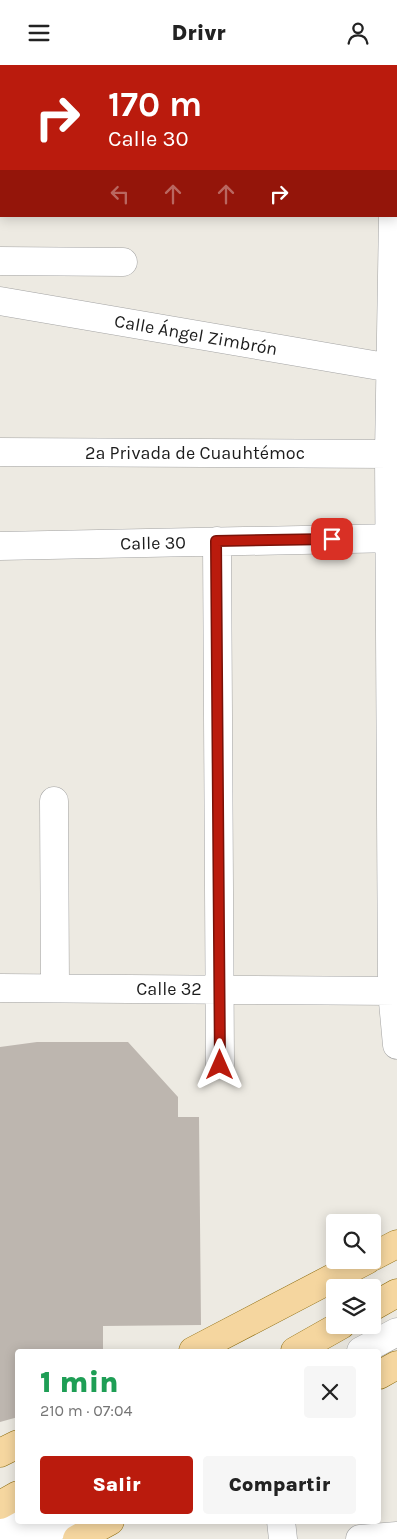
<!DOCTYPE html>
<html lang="es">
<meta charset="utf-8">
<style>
:root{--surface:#fff;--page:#f6f6f6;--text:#222;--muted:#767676;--accent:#ba1b0d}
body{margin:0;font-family:Karla,sans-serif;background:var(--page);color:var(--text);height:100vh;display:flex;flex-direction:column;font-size:19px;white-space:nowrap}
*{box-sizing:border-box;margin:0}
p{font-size:16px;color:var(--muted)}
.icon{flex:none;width:28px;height:28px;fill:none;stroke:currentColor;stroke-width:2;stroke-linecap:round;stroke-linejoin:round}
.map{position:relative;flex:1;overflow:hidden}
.side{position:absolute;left:15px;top:1284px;width:366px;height:175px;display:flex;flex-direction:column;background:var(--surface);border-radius:5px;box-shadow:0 2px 12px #0003}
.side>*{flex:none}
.hud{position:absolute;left:0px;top:0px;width:398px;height:152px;box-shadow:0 2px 12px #0003;background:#ba1b0d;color:#fff;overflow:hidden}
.buttons{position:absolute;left:326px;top:1149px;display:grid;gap:10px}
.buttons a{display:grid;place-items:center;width:55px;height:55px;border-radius:5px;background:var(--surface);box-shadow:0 2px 12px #0003;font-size:25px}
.pin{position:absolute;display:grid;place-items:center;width:42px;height:42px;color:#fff;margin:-21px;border-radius:10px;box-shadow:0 2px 8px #0006}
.me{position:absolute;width:55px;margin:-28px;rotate:0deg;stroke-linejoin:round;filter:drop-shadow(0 0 4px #0008)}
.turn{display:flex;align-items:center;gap:18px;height:105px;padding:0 25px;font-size:22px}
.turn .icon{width:65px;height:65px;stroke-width:2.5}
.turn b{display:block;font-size:35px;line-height:42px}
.lanes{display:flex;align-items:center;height:48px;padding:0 25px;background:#0003;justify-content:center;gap:25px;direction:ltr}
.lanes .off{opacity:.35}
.round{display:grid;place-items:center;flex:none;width:52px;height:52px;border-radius:5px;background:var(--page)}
.headline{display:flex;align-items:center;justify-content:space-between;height:85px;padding:0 25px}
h1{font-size:30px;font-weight:800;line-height:38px;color:#1e9e55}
.primary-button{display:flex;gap:10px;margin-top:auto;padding:10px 25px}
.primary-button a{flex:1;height:58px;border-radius:5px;background:var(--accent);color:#fff;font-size:20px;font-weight:800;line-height:58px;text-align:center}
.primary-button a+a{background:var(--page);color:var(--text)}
header{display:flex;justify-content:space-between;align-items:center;height:65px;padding:0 25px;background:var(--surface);font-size:22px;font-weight:800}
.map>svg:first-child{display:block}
</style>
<header><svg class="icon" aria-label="menu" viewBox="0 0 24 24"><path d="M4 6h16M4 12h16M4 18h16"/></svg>Drivr<svg class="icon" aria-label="person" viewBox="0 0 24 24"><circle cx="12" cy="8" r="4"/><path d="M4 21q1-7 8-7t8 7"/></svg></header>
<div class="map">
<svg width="397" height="1474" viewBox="0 0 397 1474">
<rect width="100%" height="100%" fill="#edeae2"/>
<!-- building -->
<path fill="#bdb6af" d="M37,977H128L178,1032V1052H199L201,1260L103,1261V1286H18V1352L0,1357V982Z"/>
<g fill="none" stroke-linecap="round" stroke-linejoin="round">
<defs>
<path id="minor" d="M62,0V1
M385,0L386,1
M396,22H397
M393,151L389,389L392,926L397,980
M0,196L123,197
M0,236L391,303
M0,387L389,389
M217,476L220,999
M0,481L397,473
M54,736L55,923
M0,923L397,926
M361,1286L397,1267
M281,1456L283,1474
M0,1468L21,1456
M33,1474L66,1456
M360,1474L397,1471"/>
<path id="major" d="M372,1192L397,1179
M372,1242L397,1228
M193,1286L367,1195
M295,1286L341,1260
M379,1310L397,1300
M0,1388L18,1379
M0,1440L18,1430
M77,1474L110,1456"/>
</defs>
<!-- minor casing -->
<use href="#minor" stroke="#a3a3a3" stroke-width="29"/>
<!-- major casing -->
<use href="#major" stroke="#8a690a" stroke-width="29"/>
<!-- minor -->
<use href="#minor" stroke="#fff" stroke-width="28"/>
<!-- major -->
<use href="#major" stroke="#f5d69f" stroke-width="28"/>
</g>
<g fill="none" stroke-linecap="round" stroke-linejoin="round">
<defs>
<path id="route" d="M220,1000L216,476L332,474"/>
</defs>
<!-- route casing -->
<use href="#route" stroke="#791208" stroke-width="12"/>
<!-- route -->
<use href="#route" stroke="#ba1b0d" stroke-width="9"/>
</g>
<g text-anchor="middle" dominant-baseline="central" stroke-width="4.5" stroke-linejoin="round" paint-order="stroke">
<!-- street labels -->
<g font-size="18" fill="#1c1c1c" stroke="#fff">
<text transform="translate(196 270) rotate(10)">Calle Ángel Zimbrón</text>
<text x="195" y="388">2a Privada de Cuauhtémoc</text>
<text transform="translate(153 478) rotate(-1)">Calle 30</text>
<text x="169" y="924">Calle 32</text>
</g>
</g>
</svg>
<div class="buttons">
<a><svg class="icon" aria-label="search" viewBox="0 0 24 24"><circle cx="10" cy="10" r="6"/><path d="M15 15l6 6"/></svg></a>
<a><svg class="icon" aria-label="layers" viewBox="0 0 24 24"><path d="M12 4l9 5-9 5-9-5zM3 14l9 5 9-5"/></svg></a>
</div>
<div class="pin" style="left:332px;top:474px;background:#d93025"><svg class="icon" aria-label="arrive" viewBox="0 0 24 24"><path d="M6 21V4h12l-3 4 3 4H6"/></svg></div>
<svg class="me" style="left:220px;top:1000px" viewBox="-20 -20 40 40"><path d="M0-17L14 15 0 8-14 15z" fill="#ba1b0d" stroke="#fff" stroke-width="4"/></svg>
<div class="hud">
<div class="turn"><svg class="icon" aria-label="right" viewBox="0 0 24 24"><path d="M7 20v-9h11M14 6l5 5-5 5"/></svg><div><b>170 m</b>Calle 30</div></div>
<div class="lanes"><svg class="icon off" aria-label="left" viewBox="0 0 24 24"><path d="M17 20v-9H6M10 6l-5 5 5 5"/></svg><svg class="icon off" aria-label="ahead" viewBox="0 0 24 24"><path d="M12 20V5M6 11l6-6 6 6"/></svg><svg class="icon off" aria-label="ahead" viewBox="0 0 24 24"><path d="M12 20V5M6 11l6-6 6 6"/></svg><svg class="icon" aria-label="right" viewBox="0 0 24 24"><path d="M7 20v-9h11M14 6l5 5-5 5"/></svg></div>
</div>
<section class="side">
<div class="headline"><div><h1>1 min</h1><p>210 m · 07:04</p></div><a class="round"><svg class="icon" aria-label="close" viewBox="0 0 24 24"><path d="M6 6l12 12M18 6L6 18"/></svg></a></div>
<div class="primary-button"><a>Salir</a><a>Compartir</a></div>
</section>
</div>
